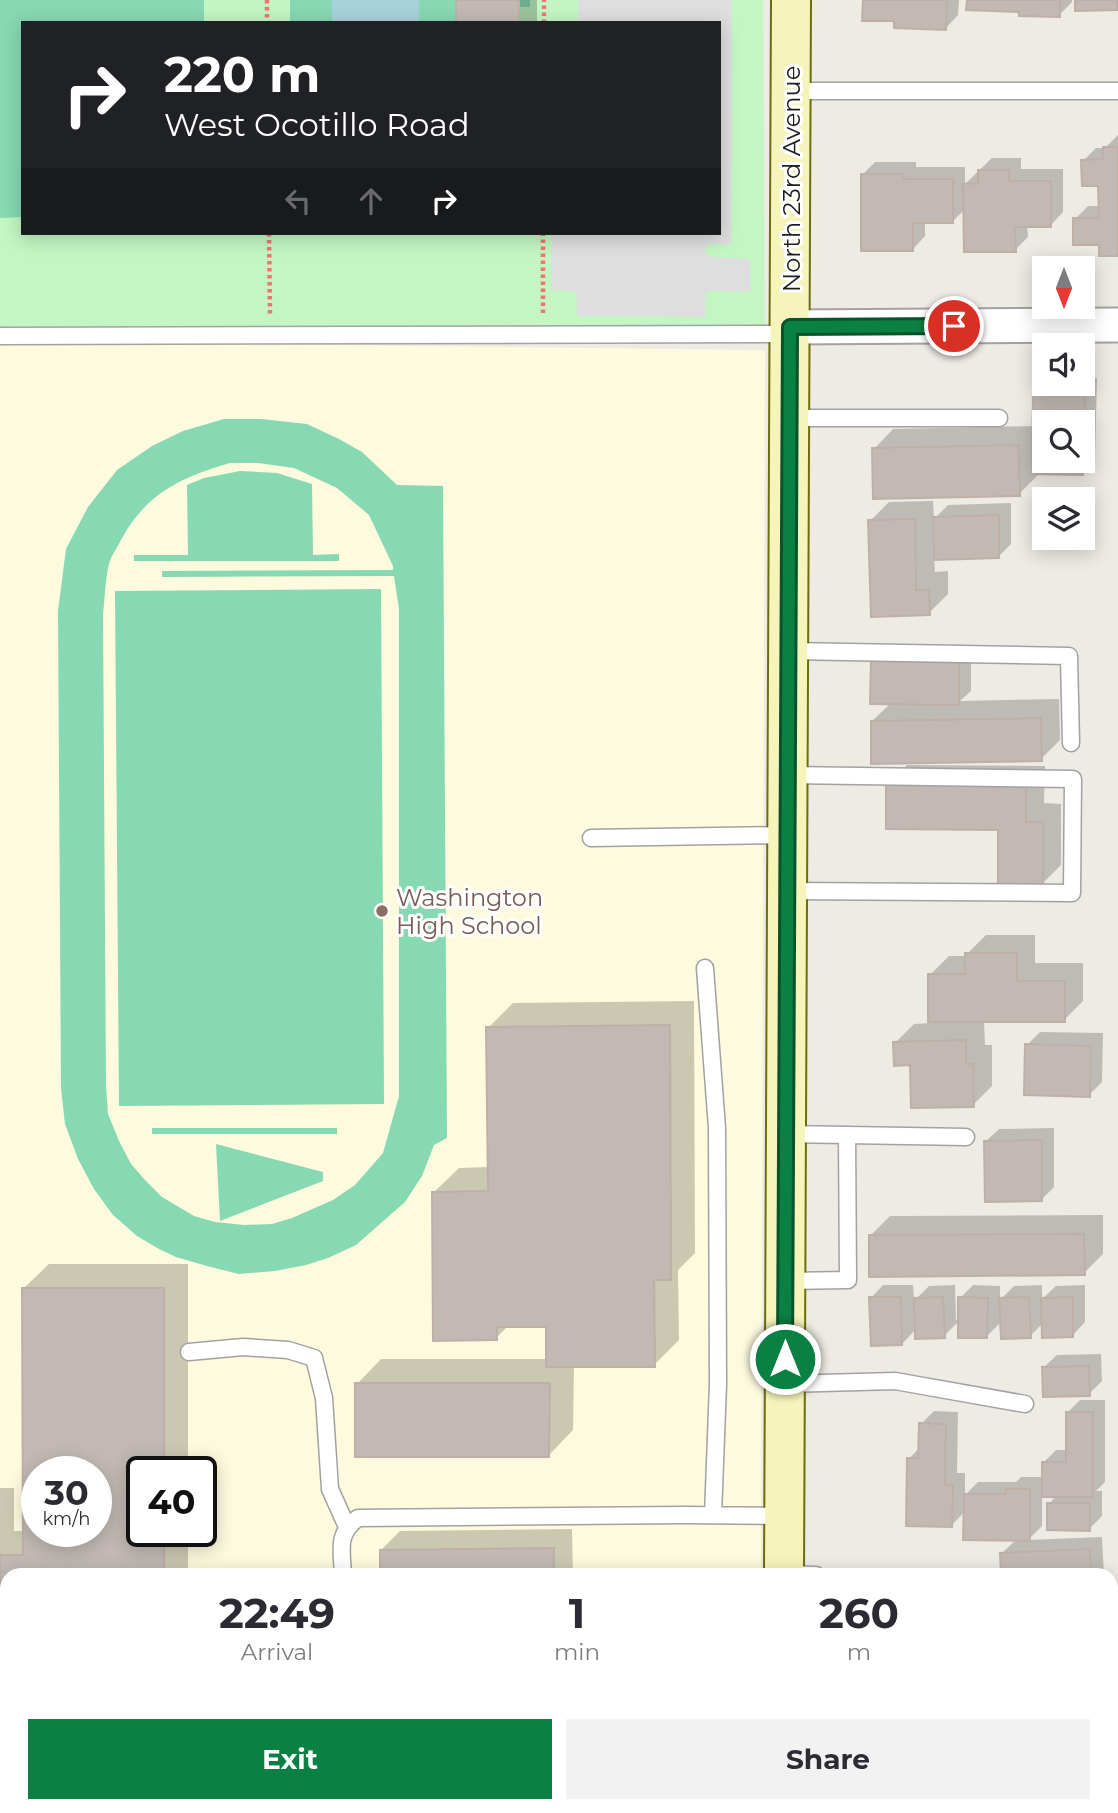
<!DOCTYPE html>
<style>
:root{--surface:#fff;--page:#f2f2f3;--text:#2b2b33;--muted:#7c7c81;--accent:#0b8043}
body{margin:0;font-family:Montserrat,sans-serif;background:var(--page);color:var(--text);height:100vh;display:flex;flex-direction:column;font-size:26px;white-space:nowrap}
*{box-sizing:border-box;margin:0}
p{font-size:23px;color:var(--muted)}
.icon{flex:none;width:38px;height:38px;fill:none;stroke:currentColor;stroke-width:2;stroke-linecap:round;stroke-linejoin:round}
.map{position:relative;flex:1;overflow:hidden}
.panel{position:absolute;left:0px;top:1568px;width:1118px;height:245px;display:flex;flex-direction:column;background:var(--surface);border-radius:21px 21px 0 0;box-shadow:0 4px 18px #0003}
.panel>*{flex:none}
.banner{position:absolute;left:21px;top:21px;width:700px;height:214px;border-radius:0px;box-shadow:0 4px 18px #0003;background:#202124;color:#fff;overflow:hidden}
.needle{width:46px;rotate:180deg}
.tools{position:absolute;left:1032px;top:256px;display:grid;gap:14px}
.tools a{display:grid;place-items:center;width:63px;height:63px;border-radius:0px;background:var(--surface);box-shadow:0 4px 18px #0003;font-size:35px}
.speed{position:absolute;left:21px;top:1456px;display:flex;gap:14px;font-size:35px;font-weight:700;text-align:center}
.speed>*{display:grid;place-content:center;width:91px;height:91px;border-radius:50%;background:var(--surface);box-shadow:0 4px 18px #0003;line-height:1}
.speed small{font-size:18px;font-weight:400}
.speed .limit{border:4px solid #111;border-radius:10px;background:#fff;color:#111}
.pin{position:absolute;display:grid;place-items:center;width:60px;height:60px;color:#fff;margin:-30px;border:4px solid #fff;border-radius:50%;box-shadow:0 2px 7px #0007}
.me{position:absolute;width:77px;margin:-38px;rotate:0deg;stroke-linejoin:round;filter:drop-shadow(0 0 5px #0008)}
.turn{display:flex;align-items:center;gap:24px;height:147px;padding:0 28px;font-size:32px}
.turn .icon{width:91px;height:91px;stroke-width:2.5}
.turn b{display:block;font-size:49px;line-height:60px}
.lanes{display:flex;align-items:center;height:66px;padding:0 28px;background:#0003;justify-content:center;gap:35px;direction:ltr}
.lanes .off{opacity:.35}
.eta{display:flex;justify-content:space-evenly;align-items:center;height:119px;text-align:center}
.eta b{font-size:42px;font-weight:700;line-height:49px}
.button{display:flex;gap:14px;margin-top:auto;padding:14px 28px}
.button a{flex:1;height:80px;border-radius:0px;background:var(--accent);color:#fff;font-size:28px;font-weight:700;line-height:80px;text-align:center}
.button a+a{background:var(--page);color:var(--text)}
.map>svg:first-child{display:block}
</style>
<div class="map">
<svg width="1118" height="1813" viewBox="0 0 1118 1813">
<rect width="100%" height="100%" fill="#eeeae4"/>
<!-- education -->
<path fill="#fdfade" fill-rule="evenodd" d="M265,344L765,350L761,1575H7V1806H761V1813H0V345ZM37,1472H96V1531H37ZM142,1472H201V1531H142Z"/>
<!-- park -->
<path fill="#c3f6c3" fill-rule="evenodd" d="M0,0H763L765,331L0,332ZM23,23H719V233H23Z"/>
<!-- pitch -->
<path fill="#86d9b2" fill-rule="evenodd" d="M0,0H204V23H23V217L0,218Z
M290,0H530V7H519V23H290Z
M224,419H261L307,424L339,439L362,452L397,485L443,486L447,1138L434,1145L422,1176L405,1202L356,1245L328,1258L306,1265L275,1271L239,1274L207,1266L176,1257L159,1249L137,1236L113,1215L94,1189L78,1159L65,1124L61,1088L58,611L66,549L88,507L117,470L152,446L183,431ZM230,463H258L294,468L337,488L369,515L393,566V570L162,571V577L394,576L399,609V1096L383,1153L355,1185L333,1200L292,1218L272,1224L244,1225L215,1222L194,1216L162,1197L145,1180L131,1164L119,1141L108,1114L106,1086L103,614C105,598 105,580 109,564C111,556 117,548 121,540C146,493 182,477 230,463Z
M240,471L277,473L312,484L313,555L339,554V561H134V555H188L187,485L204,478Z
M381,589L384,1104L119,1106L115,591Z
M152,1128H337V1134H152Z
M216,1144L323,1172V1181L220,1221Z"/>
<!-- parking -->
<path fill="#dedede" d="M578,0H732L731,245L710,244L706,247L705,251L707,255L711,257L750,259V292L711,291L707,293L705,297V317L577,316V296L575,292L572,291L551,290V233H719V23H578Z"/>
<!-- water -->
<path fill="#a7d2d9" d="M332,0H419V23H332Z"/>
<!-- shadow -->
<path fill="#0003" fill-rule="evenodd" d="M458,0H537V23H458Z
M864,0H959L958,15L946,28L896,19Z
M968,0H1072V2L1059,15Z
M1118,135V254L1100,243L1075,219L1088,206H1100V185L1083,161L1096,148H1105Z
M992,158H1021V169H1063V212L1051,225H1027L1028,237L1015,250L965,209L953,221H925V236L913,249L862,175L875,162H916V167H965V184Z
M1083,377L1097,378L1095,460L1083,473L1038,472V475L1019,494L874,449L893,429L1035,426V390L1045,380V383H1083ZM1045,422H1083V460H1045Z
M933,501L934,519L948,505L1011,503V544L999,556L934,558L935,572L948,571V594L929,613L870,521L889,502Z
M886,649L971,650V691L960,701L1059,699L1060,740L1041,759L872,721L891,703L873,662Z
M907,765L1045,766L1044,803L1061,804V865L1042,884L1000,828L888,784Z
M986,935H1035V963H1083V1001L1064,1020H984L985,1045H992V1086L973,1105L912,1063L895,1043L914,1024L930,1023V975L949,956H967V954Z
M694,1001L695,1253L678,1270L679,1340L654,1365H574L573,1430L549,1455L357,1384L381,1359H548V1325H509L496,1338L434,1192L459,1168L489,1167L488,1028L513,1003Z
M1040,1032L1103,1033L1102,1082L1089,1095L1027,1045Z
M1054,1128V1187L1041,1200L986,1141L999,1129Z
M1103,1215V1254L1084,1273L871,1235L890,1216Z
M49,1264H188V1472H142V1531H188V1575H7V1629H0V1488H14V1531H24V1288ZM37,1472H96V1531H37Z
M883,1285H913L914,1301L929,1286L955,1285L956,1320H960V1298L973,1285L1000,1286V1300L1014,1286L1042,1285V1299L1056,1286L1085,1285V1322L1073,1335L1044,1322L1030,1336L1002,1321L987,1336L960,1320L944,1336L917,1328L902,1344L871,1298Z
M1101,1354L1102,1381L1089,1394L1044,1367L1057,1355Z
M1080,1400H1105V1482L1096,1491H1102V1516L1089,1529L1049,1504L1057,1495H1042V1526L1028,1540L1102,1537L1104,1575H1003L1002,1553L1017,1539L965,1511L952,1525L909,1459L920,1447L921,1424L934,1411L958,1412L957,1473H965V1495L978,1482H1016L1021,1477H1044L1043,1463L1056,1450H1068L1067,1413Z
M572,1529L573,1575H382L381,1550L400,1531Z
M271,1572H342V1575H268Z
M213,1806H398V1813H212Z
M424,1806H670V1813H417Z
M858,1806H1036V1813H851Z"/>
<!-- building -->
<path fill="#c2b9b4" stroke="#bfb0a7" stroke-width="2" fill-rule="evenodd" d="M456,0H519V23H456Z
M863,0H947L946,30L894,28V21H862Z
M967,0H1060V17L1019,16V12L966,10Z
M1075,0H1117V10L1075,11Z
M1103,147H1118V256H1099V245H1073V218H1099L1098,186H1082L1081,160L1103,159Z
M978,170H1009V181H1051V227H1015L1016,252H964L963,184L978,183Z
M861,174H904V179H953V223H913V251H861Z
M1033,389L1085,390L1083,475L1032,474ZM1045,422H1083V460H1045Z
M1019,445L1020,496L873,499L872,448Z
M999,515V558L934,560L933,517Z
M915,519L916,590H929L930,615L871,617L868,520Z
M871,661L959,662V705L870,704Z
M1041,718L1042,761L871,764V721Z
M886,784L1026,785V822H1043V886L998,885V830L886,829Z
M965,953H1017V981H1065V1022H928V974H965Z
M670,1025L671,1280H654L655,1367H546V1327H497V1340L433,1341L432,1192L488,1191L486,1027Z
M966,1040V1064H973L974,1107L911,1108L910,1065L894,1066L893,1042Z
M1025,1044L1091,1046L1090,1097L1024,1095Z
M1042,1140V1201L985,1202L984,1141Z
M1084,1234L1085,1275L869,1277V1235Z
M22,1288H164V1472H142V1531H164V1575H7V1631H0V1555H23ZM37,1472H96V1531H37Z
M869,1297H901L902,1345L871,1346Z
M943,1297L945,1338L915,1339L914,1298Z
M958,1297L988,1298L987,1338H958Z
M1029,1297L1031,1338L1001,1339L999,1298Z
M1073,1297V1337L1042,1338L1041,1298Z
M1089,1366L1090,1396L1043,1397L1042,1367Z
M355,1383H550L549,1457H355Z
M1066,1412H1093V1497H1042V1462H1066Z
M919,1423L946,1424L945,1485H953L952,1527L906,1526L907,1458H918Z
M1006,1489H1030V1541L963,1540L964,1494H1006Z
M1047,1503H1090V1531L1047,1530Z
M554,1548V1575H380V1550Z
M1090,1549L1091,1575H1001L1000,1553Z
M211,1806H374V1813H211Z
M897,1806H968V1813H898Z
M646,1810V1813H415V1812Z"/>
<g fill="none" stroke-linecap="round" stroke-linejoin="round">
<defs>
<path id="lane" d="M791,91H1118
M0,336L790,334
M789,418H999
M789,651L1069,656L1071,743
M591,838L788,835
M787,891L1072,893L1073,779L788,775
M705,968L717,1128L718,1384L713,1515
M786,1134L966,1137
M786,1281L848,1280L847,1135
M189,1352L243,1347L288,1350L314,1358L324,1398L330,1489L347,1527
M785,1384L895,1381L1025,1404
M784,1574L816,1575
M343,1575C342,1550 336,1534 358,1518L683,1515L785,1516
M688,1806V1813"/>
<path id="street" d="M790,327L1118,325"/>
<path id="secondary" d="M784,1575L791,0
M783,1813L784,1806"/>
</defs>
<!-- lane casing -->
<use href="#lane" stroke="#a2a2a2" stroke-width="19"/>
<!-- street casing -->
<use href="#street" stroke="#a2a2a2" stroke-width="37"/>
<!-- secondary casing -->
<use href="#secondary" stroke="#6c6e0b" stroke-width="42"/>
<!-- path -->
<path stroke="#f27472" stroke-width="4.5" stroke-dasharray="3.5 3.5" stroke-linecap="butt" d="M267,0V23
M544,23V0
M269,233L270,314
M543,313V233"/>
<!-- lane -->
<use href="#lane" stroke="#fff" stroke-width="16"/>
<!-- street -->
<use href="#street" stroke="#fff" stroke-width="33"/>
<!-- secondary -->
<use href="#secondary" stroke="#f6f4bb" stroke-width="38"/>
</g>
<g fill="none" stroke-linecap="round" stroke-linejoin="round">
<defs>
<path id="route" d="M785,1359L790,327L954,326"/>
</defs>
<!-- route casing -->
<use href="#route" stroke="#07532c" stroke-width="18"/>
<!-- route -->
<use href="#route" stroke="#0b8043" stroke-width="12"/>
</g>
<!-- markers -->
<circle fill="#8d6e63" stroke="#fff" stroke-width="2.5" cx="382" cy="911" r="7"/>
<g text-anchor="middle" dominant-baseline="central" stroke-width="6" stroke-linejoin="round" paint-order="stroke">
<!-- street labels -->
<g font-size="24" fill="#1e1e1e" stroke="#fff">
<text transform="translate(791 179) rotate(-90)">North 23rd Avenue</text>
</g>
<!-- education labels -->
<g font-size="24" fill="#785e54" stroke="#fff" text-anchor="start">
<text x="396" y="897">Washington<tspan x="396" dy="28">High School</tspan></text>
</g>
</g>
</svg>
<div class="tools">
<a><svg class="needle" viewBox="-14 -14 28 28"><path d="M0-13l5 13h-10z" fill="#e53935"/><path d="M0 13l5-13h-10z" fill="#7c7c81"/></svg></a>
<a><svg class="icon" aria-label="sound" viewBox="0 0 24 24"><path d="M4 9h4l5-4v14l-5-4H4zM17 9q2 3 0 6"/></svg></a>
<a><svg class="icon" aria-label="search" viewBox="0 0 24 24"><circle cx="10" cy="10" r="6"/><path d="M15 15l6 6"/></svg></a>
<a><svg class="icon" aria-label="layers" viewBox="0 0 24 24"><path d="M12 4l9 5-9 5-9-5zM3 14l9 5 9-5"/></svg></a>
</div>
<div class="speed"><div>30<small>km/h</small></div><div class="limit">40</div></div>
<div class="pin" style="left:954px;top:326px;background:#d93025"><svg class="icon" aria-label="arrive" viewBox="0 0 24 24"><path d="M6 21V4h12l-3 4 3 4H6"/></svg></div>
<svg class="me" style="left:785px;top:1359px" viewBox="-20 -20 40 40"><circle r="17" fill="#0b8043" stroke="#fff" stroke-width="3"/><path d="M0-11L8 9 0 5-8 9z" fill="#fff"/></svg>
<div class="banner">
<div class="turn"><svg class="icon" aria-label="right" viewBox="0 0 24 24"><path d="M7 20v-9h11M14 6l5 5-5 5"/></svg><div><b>220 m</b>West Ocotillo Road</div></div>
<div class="lanes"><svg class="icon off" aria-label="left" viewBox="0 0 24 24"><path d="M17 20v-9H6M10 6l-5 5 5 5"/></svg><svg class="icon off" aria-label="ahead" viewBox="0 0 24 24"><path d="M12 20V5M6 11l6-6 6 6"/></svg><svg class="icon" aria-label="right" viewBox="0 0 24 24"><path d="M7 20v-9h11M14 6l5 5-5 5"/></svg></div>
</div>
<section class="panel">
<div class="eta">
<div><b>22:49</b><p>Arrival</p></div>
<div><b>1</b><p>min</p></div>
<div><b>260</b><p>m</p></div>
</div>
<div class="button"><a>Exit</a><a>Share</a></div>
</section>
</div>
